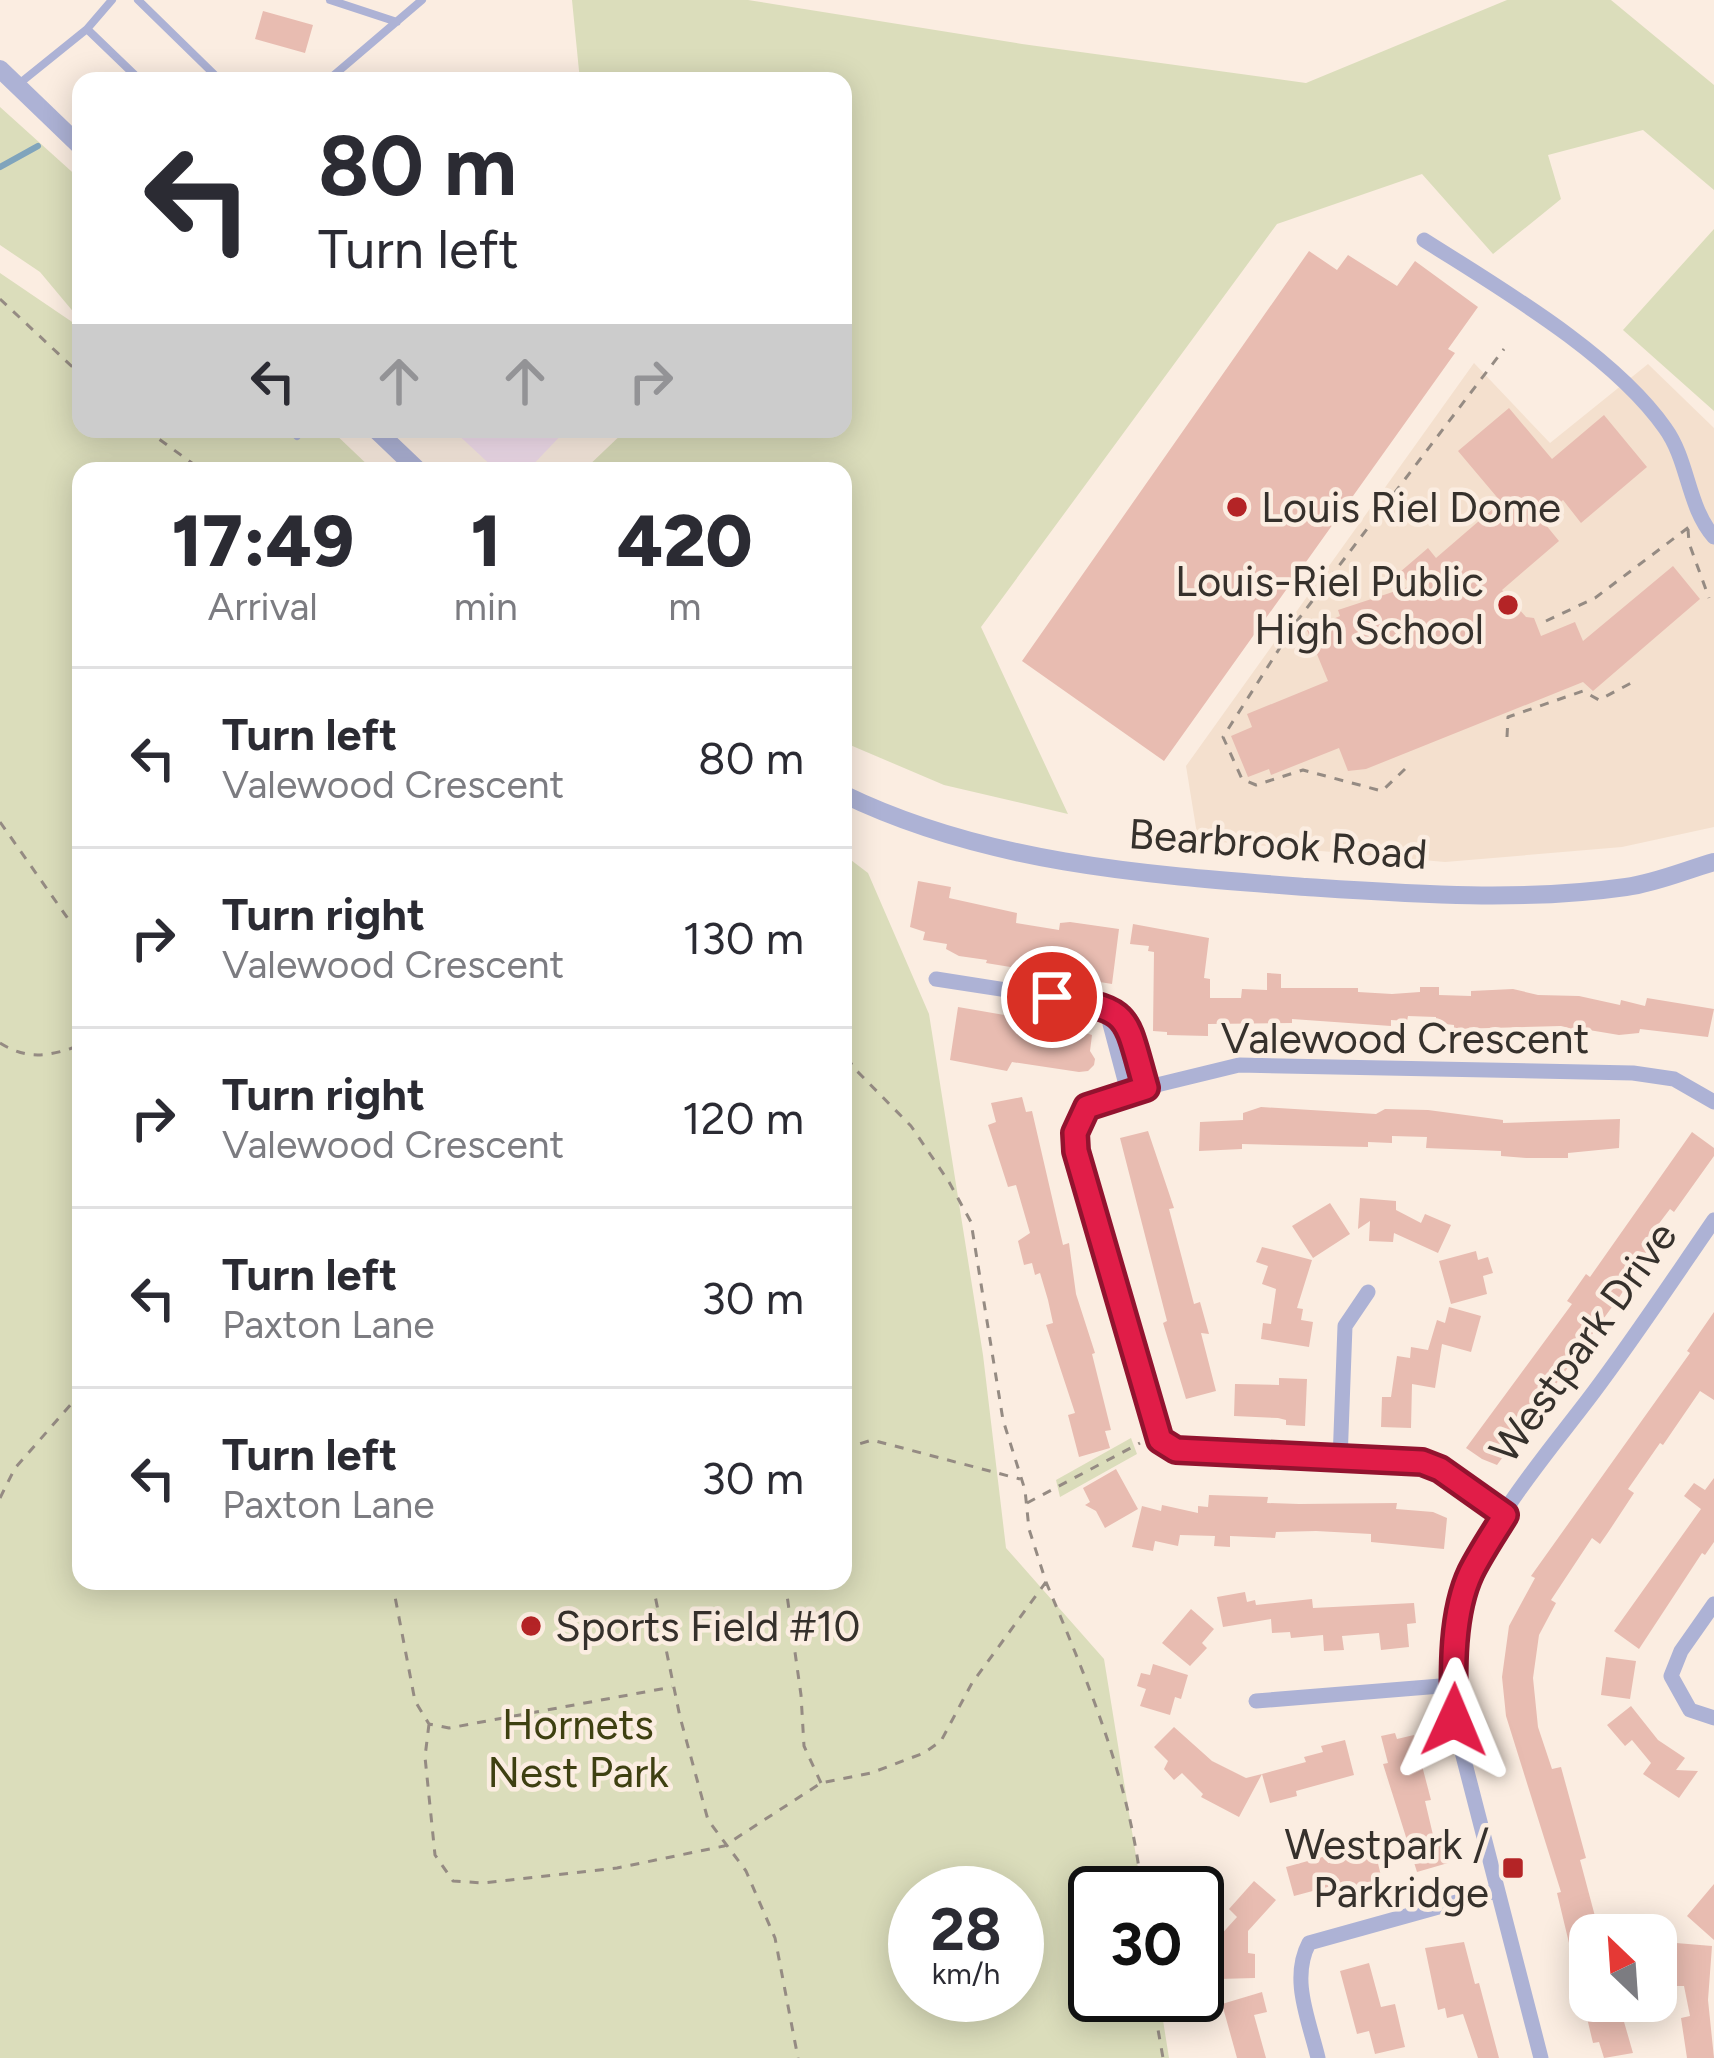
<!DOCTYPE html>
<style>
:root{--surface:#fff;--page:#f2f2f3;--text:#2b2b33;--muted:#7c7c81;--line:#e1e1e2}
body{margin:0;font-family:Figtree,sans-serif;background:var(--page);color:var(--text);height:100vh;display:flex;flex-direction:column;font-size:45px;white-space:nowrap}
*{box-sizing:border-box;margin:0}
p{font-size:39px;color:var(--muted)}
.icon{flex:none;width:66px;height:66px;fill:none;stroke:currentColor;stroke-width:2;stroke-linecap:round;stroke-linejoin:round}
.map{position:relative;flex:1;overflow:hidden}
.details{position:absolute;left:72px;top:462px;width:780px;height:1128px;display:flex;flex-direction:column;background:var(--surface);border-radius:24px;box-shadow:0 6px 30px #0003}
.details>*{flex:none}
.top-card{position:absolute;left:72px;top:72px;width:780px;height:366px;border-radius:24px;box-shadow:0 6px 30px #0003;background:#fff;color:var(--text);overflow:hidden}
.needle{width:78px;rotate:335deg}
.buttons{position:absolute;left:1569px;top:1914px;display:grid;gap:24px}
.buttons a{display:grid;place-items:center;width:108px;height:108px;border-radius:24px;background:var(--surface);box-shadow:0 6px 30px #0003;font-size:60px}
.speed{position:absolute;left:888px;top:1866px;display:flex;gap:24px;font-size:60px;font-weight:700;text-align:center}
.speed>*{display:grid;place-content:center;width:156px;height:156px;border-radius:50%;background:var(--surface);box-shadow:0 6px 30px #0003;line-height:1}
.speed small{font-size:30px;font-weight:400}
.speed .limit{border:6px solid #111;border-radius:18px;background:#fff;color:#111}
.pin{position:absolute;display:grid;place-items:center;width:102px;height:102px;color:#fff;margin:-51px;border:6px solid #fff;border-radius:50%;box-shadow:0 3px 12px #0007}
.me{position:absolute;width:132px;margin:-66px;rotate:1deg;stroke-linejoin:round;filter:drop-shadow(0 0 9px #0008)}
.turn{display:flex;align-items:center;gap:42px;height:252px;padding:0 48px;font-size:54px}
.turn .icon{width:156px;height:156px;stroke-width:2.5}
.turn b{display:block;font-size:84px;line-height:102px}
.lanes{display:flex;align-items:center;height:114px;padding:0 48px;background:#0003;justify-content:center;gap:60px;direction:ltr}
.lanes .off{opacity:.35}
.eta{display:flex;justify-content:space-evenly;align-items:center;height:204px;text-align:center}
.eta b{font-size:72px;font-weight:800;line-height:84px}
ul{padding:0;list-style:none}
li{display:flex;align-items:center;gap:36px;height:180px;padding:0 48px;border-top:3px solid var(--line)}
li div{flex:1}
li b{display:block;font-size:45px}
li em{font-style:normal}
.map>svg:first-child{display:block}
</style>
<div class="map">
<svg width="1714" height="2058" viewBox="0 0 1714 2058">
<rect width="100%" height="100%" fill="#fbede1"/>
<!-- commercial -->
<path fill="#f3dfee" d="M452,429H567L527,471H497Z"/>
<!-- built -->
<path fill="#f4e0ce" d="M1474,363L1550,443L1648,364L1714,428V827L1622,847L1445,862L1198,840L1186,766Z"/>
<!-- green -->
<path fill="#dbddbb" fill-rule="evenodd" d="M572,0H748L1022,44L1306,83L1507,0H1611L1714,85V190L1643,130L1548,155L1561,199L1493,254L1422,174L1277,224L981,627L1068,814L944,785L843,742V471H583L627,429H843V81H580Z
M0,107L81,180V321L40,272L0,245Z
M1714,229V411L1623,330Z
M0,273L81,328V429H330L374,471H81V1581H843V854L868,873L929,1014L983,1355L1006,1548L1104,1659L1142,1893H1095V1995H1159L1169,2058H0ZM915,1893H1017V1995H915Z
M1131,1438L1137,1454L1060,1497L1056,1480Z"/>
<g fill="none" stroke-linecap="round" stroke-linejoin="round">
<!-- stream -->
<path stroke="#80a4bc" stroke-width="6" d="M0,167L38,146"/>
</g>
<!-- building -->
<path fill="#e8bcb1" d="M263,11L313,25L305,53L255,39Z
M1309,251L1337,270L1348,255L1397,286L1415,261L1478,307L1448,349L1455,353L1164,761L1022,661Z
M1509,408L1552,459L1604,415L1647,467L1581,523L1563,500L1541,519L1559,541L1502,590L1526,617L1534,618L1541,636L1575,622L1583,641L1673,566L1700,599L1593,691L1583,682L1366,769L1348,771L1339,748L1271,775L1269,769L1248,777L1231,736L1252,727L1247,714L1328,681L1307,630L1340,616L1338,610L1411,586L1400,572L1428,548L1436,558L1501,502L1458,451Z
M918,881L951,887L949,898L1017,913L1016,923L1059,930L1060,923L1070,922L1119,929L1112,984L986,963L987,960L959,956L946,949L947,944L923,940L925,932L910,927Z
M1133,924L1209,938L1204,978L1210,979V998H1241L1242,989L1267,990V973L1281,974V988H1358V992L1392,994L1420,992V987H1439V995L1471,996V991L1513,989L1538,995L1579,996L1620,1005L1621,1000L1645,1006L1647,998L1714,1009L1708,1037L1640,1029L1639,1033L1619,1035L1589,1030V1033L1561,1026L1454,1029V1025L1436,1023V1017L1408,1016L1407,1021L1391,1020V1026L1292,1019V1023L1208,1024V1036L1167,1035V1032L1153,1031L1154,952L1148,951L1149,946L1130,944Z
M958,1007L1016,1017L1015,1021L1077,1026V1030L1092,1035L1090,1051L1095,1059L1094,1065L1088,1071L1079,1072L1012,1062L1007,1071L950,1060Z
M1022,1097L1026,1112L1032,1111L1063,1245L1069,1243L1076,1294L1095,1353L1092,1354L1111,1430L1105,1431L1110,1448L1079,1457L1068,1415L1075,1413L1046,1325L1053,1323L1048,1300L1040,1273L1035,1275L1032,1263L1024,1265L1018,1241L1030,1233L1016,1185L1008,1187L988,1125L996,1122L991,1103Z
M1261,1107L1376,1114L1385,1109L1428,1110L1503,1120V1123L1620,1119L1619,1148L1568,1153V1158H1526L1501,1156V1151L1426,1148L1427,1137L1392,1136V1143L1368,1142V1147L1242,1144V1149L1199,1151L1200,1122L1243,1120V1113Z
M1148,1131L1174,1208L1169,1209L1194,1304L1200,1302L1209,1334L1201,1333L1216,1391L1186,1399L1163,1323L1167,1321L1120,1138Z
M1692,1132L1714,1148V1156L1674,1212L1670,1209L1651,1234L1657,1238L1620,1296L1497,1465L1482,1459L1466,1448L1572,1304L1567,1301L1586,1274L1590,1277Z
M1360,1198L1396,1201V1210L1421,1223L1425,1214L1451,1225L1438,1253L1394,1233L1393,1242L1369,1241L1370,1221L1358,1229Z
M1330,1203L1350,1234L1313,1258L1292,1226Z
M1262,1247L1312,1260L1297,1308L1303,1309L1301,1320L1313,1322L1309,1347L1261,1339L1263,1323L1271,1324L1276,1289L1262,1284L1268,1266L1256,1262Z
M1476,1251L1478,1260L1488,1257L1493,1273L1483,1276L1487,1294L1451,1304L1439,1261Z
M1449,1307L1481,1316L1471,1352L1442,1344L1435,1388L1412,1384L1411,1428L1381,1427L1382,1397H1391L1397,1356L1410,1358L1411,1347L1428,1350L1437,1320L1445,1323Z
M1714,1312V1400L1700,1391L1663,1445L1660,1443L1628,1489L1634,1493L1609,1531L1600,1544L1592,1538L1551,1600L1556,1603L1539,1635L1533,1678L1538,1727L1552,1769L1561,1767L1586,1858L1580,1860L1600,1935H1590V2001H1618L1633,2053L1604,2058L1599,2042L1593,2043L1557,1893L1561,1892L1506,1716L1502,1677L1509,1626L1535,1578L1531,1576L1690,1353L1687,1351Z
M1279,1378L1307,1379L1305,1426L1286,1425V1420L1278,1418L1234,1416L1235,1384L1279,1385Z
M1116,1469L1138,1509L1105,1528L1096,1511L1085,1505L1090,1502L1083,1488Z
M1714,1478V1542L1705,1555L1702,1553L1639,1649L1614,1631L1701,1509L1684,1496L1694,1483L1705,1490Z
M1209,1495L1268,1497L1267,1503L1299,1504L1397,1503L1396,1509L1433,1512L1447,1518L1444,1549L1371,1542V1534L1316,1531L1276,1532L1275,1538L1230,1536V1547L1214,1546L1215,1536L1180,1535L1178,1546L1155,1541L1153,1551L1132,1547L1142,1506L1161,1511L1162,1505L1198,1513V1506L1208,1507Z
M1245,1592L1247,1602L1255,1600L1256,1605L1312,1599L1313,1608L1414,1603L1416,1623L1407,1624L1409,1647L1381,1650L1379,1633L1342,1636L1344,1650L1324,1651L1323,1635L1291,1638L1290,1632L1272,1633L1271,1619L1223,1627L1217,1597Z
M1191,1609L1214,1629L1202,1643L1207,1648L1190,1666L1162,1643Z
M1606,1657L1636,1661L1630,1699L1601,1695Z
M1153,1664L1188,1675L1181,1699L1175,1697L1170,1715L1140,1706L1146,1689L1137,1686L1141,1673L1150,1675Z
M1631,1706L1658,1740L1685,1758L1676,1770L1698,1771L1679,1798L1643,1774L1651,1763L1632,1740L1625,1746L1607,1725Z
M1174,1727L1212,1761L1246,1778L1262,1774L1239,1817L1201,1797L1203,1794L1182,1773L1174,1780L1164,1769L1168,1761L1154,1747Z
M1395,1733L1397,1739L1414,1735L1431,1800L1425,1801L1433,1835L1440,1834L1448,1863L1417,1872L1383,1764L1388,1763L1381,1736Z
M1345,1740L1354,1775L1296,1791L1297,1796L1270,1803L1262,1774L1306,1762L1304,1757L1323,1752L1321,1746Z
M1375,1851L1382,1880L1352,1888L1350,1881L1294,1896L1286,1867L1326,1856L1328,1863Z
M1254,1881L1276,1900L1248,1931V1953L1255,1954V1978L1218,1979V1938L1237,1917L1229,1909Z
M1714,1884V1940L1687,1916Z
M1464,1942L1475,1984L1479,1983L1499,2058H1478L1463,2014L1447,2018L1445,2008L1438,2010L1425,1948Z
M1676,1943L1712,1946L1708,2000L1714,2058H1687L1681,2018L1690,2016L1684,1986H1673Z
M1369,1963L1381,2007L1395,2004L1405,2047L1375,2054L1369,2031L1357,2034L1340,1971Z
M1262,1992L1267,2012L1254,2015L1266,2058H1237L1222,2004Z"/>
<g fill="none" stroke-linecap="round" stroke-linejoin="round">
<!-- path -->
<path stroke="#958b83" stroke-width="3" stroke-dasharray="9 9" stroke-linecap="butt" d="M0,299L81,375
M145,429L203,471
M194,464L266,466
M1688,529L1689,543L1709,598
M1546,621L1595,598L1689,527
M1507,737L1508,717L1583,691L1599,700L1633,682
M1405,769L1382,791L1303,770L1256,785L1242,779L1223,737L1297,621L1504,349
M0,822L71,923
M81,918L71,923L81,933
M0,1043C29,1061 50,1056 81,1045
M843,1449L872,1440L1020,1479
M0,1498L15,1468L81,1393
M1027,1503L1140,1443
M392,1581L415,1701L429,1724L449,1728L672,1687
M652,1581L680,1717L708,1820L746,1871L775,1938L798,2058
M785,1581L801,1695L804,1746L821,1783
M1046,1582C1088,1682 1131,1784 1142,1893
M429,1724L425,1757L435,1855L453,1881L483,1883L617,1868L724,1846L821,1783L871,1773L924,1753L941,1741L972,1683L1046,1582L1029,1529L1025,1490L1003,1420L971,1222L949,1182L911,1126L853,1067L843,1049
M1152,1995L1163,2058"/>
<!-- service -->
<path stroke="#adb2d5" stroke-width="8" d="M138,0L221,81
M330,0L397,22
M87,29L141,81
M327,81L422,0
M20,83L87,29L112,0
M291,429L297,436"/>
<!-- minor -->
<path stroke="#adb2d5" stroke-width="15" d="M1424,240C1501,289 1613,354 1665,428C1689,461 1687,506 1714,537
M936,979L1090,1003L1116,1011
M1128,1092L1110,1024L1116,1011L1127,1022L1146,1087
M1340,1461L1345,1326L1368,1292
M1505,1515L1440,1469L1422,1462L1176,1451L1160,1440L1077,1151L1075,1133L1087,1107L1128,1092L1239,1065L1633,1073L1674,1079L1714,1102
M1714,1604L1681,1651L1671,1676L1690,1710L1714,1718
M1256,1701L1453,1685
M1318,2058C1309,2020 1290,1979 1309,1943L1496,1891
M1541,2058L1454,1721C1453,1681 1452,1631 1464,1593C1484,1525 1551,1449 1593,1393C1635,1337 1674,1278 1714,1220"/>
<!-- tertiary -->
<path stroke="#adb2d5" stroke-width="18" d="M0,69L81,147
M375,429L419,471
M843,794C987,864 1149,875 1306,887C1411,894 1522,902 1626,887C1656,883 1686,870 1714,862"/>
</g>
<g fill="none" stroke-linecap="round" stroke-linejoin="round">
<defs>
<path id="route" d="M1052,997C1133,1010 1124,1012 1146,1088L1087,1107L1075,1133L1076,1151L1160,1440L1176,1450L1422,1462L1440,1469L1505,1515C1494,1533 1481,1552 1471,1572C1451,1614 1453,1674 1454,1720"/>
</defs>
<!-- route casing -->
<use href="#route" stroke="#92132f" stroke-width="30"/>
<!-- route -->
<use href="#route" stroke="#e11d48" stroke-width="21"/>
</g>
<!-- markers -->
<g fill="#b42426" stroke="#fbede1" stroke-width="4.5">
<circle cx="1237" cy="507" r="12"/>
<circle cx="1508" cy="605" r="12"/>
<circle cx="531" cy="1626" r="12"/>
<rect x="1501" y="1856" width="24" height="24" rx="6"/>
</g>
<g text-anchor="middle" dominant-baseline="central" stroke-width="9" stroke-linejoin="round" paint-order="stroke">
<!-- poi labels -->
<g font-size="42" fill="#36312c" stroke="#fbede1" text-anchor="start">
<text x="1261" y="507">Louis Riel Dome</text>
<text x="1484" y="581" text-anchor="end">Louis-Riel Public<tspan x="1484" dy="48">High School</tspan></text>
<text x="555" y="1626">Sports Field #10</text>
<text x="1489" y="1844" text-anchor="end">Westpark /<tspan x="1489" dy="48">Parkridge</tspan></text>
</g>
<!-- street labels -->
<g font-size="42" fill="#36312c" stroke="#fbede1">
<text transform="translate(1278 844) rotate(4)">Bearbrook Road</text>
<text x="1405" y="1038">Valewood Crescent</text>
<text transform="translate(1583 1342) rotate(-54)">Westpark Drive</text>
</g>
<!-- park labels -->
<g font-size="42" fill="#3e4011" stroke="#fbede1">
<text x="578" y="1724">Hornets<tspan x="578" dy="48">Nest Park</tspan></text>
</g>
</g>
</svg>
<div class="buttons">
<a><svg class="needle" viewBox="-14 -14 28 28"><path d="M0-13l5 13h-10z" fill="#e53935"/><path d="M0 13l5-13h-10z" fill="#7c7c81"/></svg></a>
</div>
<div class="speed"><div>28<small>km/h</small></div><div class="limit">30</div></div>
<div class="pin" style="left:1052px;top:997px;background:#d93025"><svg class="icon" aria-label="arrive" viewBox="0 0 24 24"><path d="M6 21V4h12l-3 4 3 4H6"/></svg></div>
<svg class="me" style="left:1454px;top:1720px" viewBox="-20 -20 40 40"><path d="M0-17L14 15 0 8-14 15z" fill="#e11d48" stroke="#fff" stroke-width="4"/></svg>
<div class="top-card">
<div class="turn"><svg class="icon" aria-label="left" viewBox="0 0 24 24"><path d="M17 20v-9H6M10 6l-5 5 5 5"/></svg><div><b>80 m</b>Turn left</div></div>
<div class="lanes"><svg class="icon" aria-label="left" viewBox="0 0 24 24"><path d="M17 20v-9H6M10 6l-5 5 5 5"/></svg><svg class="icon off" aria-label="ahead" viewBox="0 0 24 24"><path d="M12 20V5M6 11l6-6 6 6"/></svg><svg class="icon off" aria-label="ahead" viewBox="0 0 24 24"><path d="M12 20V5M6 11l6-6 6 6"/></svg><svg class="icon off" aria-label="right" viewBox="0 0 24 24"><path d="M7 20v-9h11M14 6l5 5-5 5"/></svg></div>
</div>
<section class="details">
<div class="eta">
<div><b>17:49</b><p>Arrival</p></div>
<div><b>1</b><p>min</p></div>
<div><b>420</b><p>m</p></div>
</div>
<ul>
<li><svg class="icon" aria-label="left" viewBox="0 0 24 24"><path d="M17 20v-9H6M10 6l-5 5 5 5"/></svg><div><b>Turn left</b><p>Valewood Crescent</p></div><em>80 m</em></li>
<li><svg class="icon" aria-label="right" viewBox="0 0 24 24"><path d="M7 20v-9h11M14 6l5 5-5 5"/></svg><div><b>Turn right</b><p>Valewood Crescent</p></div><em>130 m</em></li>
<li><svg class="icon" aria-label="right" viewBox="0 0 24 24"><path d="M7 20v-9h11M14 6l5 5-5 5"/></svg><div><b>Turn right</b><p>Valewood Crescent</p></div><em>120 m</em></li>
<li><svg class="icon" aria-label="left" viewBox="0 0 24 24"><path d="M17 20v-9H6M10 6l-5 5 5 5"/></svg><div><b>Turn left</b><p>Paxton Lane</p></div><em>30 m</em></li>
<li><svg class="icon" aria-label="left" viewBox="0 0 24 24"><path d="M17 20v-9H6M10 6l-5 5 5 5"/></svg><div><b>Turn left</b><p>Paxton Lane</p></div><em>30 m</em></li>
</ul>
</section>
</div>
